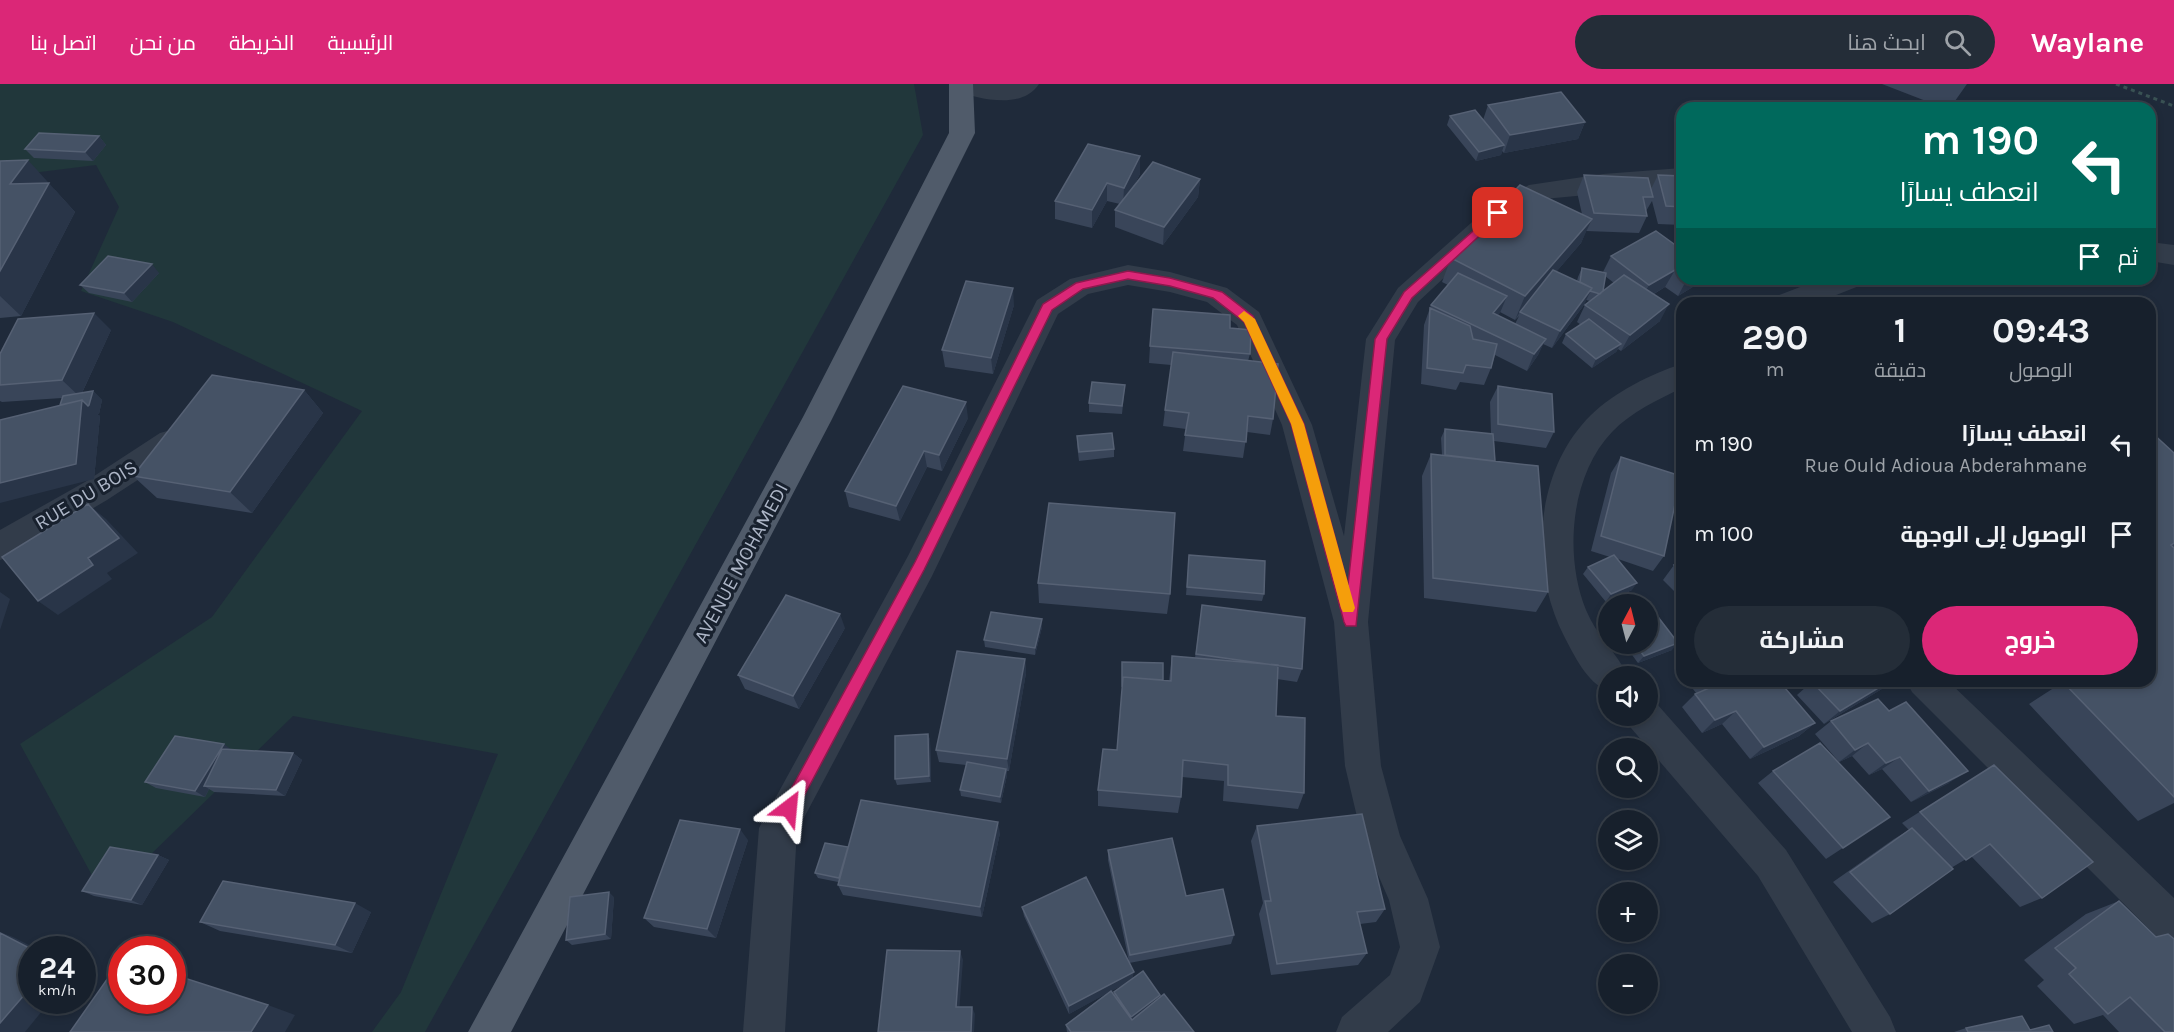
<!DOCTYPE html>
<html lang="ar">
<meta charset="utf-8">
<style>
:root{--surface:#17202c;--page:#242d38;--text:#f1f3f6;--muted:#9ea3a9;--line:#363e48;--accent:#db2777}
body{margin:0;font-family:Karla,Cairo,sans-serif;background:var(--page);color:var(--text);direction:rtl;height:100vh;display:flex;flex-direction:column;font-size:22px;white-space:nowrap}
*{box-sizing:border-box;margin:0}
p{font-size:20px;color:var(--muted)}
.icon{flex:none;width:33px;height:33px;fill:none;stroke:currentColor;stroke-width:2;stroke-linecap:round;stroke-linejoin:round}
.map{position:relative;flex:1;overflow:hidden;direction:ltr}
.panel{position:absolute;left:1676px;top:213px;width:480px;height:390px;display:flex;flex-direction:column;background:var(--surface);border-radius:18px;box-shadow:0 3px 9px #0003,0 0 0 2px var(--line);direction:rtl}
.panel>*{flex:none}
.guide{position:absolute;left:1676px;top:18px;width:480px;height:183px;border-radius:18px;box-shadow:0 3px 9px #0003,0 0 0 2px var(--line);direction:rtl;background:#00695c;color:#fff;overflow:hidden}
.needle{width:39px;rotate:7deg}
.controls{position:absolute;left:1598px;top:510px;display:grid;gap:12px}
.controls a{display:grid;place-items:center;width:60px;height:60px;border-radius:50%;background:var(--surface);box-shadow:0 3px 9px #0003,0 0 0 2px var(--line);font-size:30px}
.speed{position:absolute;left:18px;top:852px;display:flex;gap:12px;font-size:30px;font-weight:700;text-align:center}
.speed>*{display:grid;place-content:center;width:78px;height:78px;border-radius:50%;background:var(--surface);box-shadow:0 3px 9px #0003,0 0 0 2px var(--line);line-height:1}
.speed small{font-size:15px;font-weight:400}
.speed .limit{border:9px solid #d22;background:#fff;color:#111}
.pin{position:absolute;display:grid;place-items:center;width:51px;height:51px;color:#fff;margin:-26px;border-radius:12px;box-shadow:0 3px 9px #0006}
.me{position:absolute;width:66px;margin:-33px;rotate:29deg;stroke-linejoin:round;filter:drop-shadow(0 0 4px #0008)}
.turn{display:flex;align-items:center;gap:21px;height:126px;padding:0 18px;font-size:27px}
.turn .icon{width:78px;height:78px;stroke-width:2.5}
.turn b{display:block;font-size:42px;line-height:51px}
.then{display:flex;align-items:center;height:57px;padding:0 18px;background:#0003;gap:12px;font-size:22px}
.eta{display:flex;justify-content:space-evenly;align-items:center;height:102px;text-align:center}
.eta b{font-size:36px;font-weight:700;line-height:42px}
.cta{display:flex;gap:12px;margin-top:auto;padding:12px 18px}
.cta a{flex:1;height:69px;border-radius:36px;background:var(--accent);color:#fff;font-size:24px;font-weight:700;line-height:69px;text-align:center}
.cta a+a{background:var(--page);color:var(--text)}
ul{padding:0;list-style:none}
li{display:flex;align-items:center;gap:18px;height:90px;padding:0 18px}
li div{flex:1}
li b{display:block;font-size:22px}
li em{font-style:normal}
header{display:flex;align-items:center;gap:36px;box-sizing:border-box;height:84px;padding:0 30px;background:var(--accent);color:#fff}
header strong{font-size:28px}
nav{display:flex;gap:33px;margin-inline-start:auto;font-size:21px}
.search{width:420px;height:54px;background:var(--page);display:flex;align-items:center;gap:15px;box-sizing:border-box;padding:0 21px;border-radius:33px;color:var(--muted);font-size:22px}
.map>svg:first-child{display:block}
</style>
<header>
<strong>Waylane</strong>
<div class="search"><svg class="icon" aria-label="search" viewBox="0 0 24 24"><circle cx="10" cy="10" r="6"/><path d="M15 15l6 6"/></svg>ابحث هنا</div>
<nav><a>الرئيسية</a><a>الخريطة</a><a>من نحن</a><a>اتصل بنا</a></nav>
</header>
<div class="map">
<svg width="2174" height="948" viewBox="0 0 2174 948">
<rect width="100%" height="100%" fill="#1f2a3a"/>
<!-- green -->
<path fill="#21373b" d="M0,0H914L923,51L425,948H372L401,908L498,670L293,632L105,815L20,660L212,533L362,327L173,238L81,207L119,123L96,81L0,93Z"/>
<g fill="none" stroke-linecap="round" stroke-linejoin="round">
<!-- path -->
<path stroke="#395153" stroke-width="3" stroke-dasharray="4 4" stroke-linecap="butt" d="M2116,0L2174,22"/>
<!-- minor -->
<path fill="#323c4a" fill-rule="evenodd" d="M951,0H1039C1021,27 979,14 953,7L950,2Z
M1682,84V102L1544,115L1507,135L1418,218L1395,256L1368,538L1381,682L1400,752L1428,815L1440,863L1420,918L1388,948H1336L1342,933L1390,891L1400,863L1389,816L1362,754L1345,682L1334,538L1282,341L1237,241L1207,218L1170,208L1128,201L1088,210L1058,230L932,492L797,747L785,948H743L759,744L908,472L1037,216L1070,195L1128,181L1170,188L1227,204L1259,228L1312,341L1344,452L1366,255L1398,204L1489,123L1529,101L1603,90Z
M2150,158L2174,161V181L2150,177Z
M1821,195H1863L1859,202L1816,219H1773L1777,212Z
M1682,280V304C1657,316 1631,328 1612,348C1570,392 1564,472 1586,526C1596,551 1617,569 1628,592H1608V607C1587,599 1574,571 1564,552C1529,484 1534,387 1591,331C1615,308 1650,290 1682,280Z
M171,346L182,349L186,358L182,367L107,416L12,472L0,476V446L85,398L160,349Z
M1906,597H1948L2174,814V862L2160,856L1912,608Z
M1647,617L1657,620L1786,766L1890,933L1896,948H1852L1758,792L1631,644L1626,632H1647Z"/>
<!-- major -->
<path fill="#505b6a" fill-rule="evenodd" d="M949,0H973L975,49L831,337L511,948H468L803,333L949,49Z"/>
</g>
<!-- wall -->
<path fill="#394559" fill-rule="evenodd" d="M1882,0H1967L1950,24H1944Z
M1488,21L1585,38L1578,55L1504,69L1502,67L1501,71L1476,77L1447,41L1450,32L1483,36Z
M99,52L106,61L93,77L34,74L25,65Z
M1088,60L1140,90L1132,105L1200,95L1198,113L1163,161L1115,143V126L1120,120L1107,117L1092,144L1055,135V117Z
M0,77L55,106L75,128L21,232L0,234Z
M1682,84V141L1658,140L1652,117L1646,127L1647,132L1639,149L1586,147L1581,159L1556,188L1577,197L1578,193L1582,184L1603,188L1611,172L1682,166V195H1699L1696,201L1678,212L1665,203L1654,210L1660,237L1621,267L1618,265L1616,268L1592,284L1562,259L1566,250L1581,241L1577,238L1585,221L1590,217L1586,216L1584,221L1552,264L1543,260L1538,271L1527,287L1495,271L1491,284L1484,301L1460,298L1456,306L1421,300L1424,241L1431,221L1448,201L1442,198L1451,174L1582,130L1577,108L1584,91L1651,105L1658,91L1677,92ZM1605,192L1614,199L1603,207ZM1500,228L1515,236L1519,232L1515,240L1498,231Z
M159,189L132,218L89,209L80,201Z
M1014,221L993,290L945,283L942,266Z
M1230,244L1250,270L1248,277L1273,335L1270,351L1247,348L1243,374L1183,367L1186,345L1163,342L1165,326L1171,281L1149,279L1150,262Z
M111,246L82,309L93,307L102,316L99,330H97L100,332L94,395L60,321L62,314L2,318L0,317V270Z
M1125,301L1122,330L1089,328V319Z
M1498,302L1554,348L1546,364L1494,357L1495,377L1548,508L1536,528L1424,514L1422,392L1431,370L1442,371L1441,354L1445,345L1491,350L1490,318Z
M304,306L323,329L252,429L157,414L133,392Z
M968,334L942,387L927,383L900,437L849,423L845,407Z
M1077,352L1114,365V373L1079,377L1077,361Z
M2174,369V719L2138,737L2029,620L2063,598L2150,597Z
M1621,373L1664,472L1653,487L1618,475L1632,506L1606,518L1583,490L1588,483L1610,473L1591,467L1611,389Z
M1189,471L1264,510L1262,517L1186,511Z
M1682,477V515L1663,496L1674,481Z
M1038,499L1170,510L1167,530L1039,519Z
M1202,521L1302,585L1297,598L1277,595L1276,632L1304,709L1298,725L1223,717L1224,697L1182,693L1181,713L1178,729L1098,722V706L1117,666L1163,596L1169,597L1172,572L1195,574Z
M1042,543L1035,571L985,563L984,556Z
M845,544L799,625L745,605L738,591Z
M1624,560H1647L1672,566L1638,579Z
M1025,575L1026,589L1009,687H1007V691L1001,719L961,712L960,706L966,681L939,678L936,666Z
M1687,597H1779L1815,639L1799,652L1750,675L1722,640L1702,649L1682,623L1696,609Z
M1801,597H1895L1824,640L1797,611L1806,603Z
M1831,637L1949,699L1911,718L1882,685L1869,691L1852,672L1839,678L1815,650Z
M928,650L930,656L931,698L897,701L895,695Z
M232,666L293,669L302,676L285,712L214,708L209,705L205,713L156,704L145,698Z
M1994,681L2042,814L2020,823L1971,772L1951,784L1890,830L1872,839L1833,798L1894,755L1909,746L1902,739Z
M1773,687L1890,733L1826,775L1758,699Z
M1257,742L1385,825L1376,838L1360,840L1367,869L1358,881L1271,891L1259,830L1263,819L1251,757Z
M1000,749L982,833L843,811L838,801V798L818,794L815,789Z
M748,756L716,854L654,843L644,834Z
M1108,766L1186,812L1234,851L1231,860L1129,879L1133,895L1159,914L1194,948H1067L1066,941L1107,909L1069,930L1024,832L1022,823L1129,878L1108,776ZM1126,899L1114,908V912L1111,907Z
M158,771L169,776L142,821L94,812L82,807Z
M614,813L611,855L572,861L566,856Z
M2119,817L2156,853L2174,948H2119L2103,931L2074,940L2037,902L2044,896L2024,876L2086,830Z
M371,828L352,869L220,847L200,838Z
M1966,944L2030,946L2053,948H1954Z"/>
<!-- shaded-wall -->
<path fill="#293548" d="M1585,38L1578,55L1504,69L1510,51Z
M99,52L106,61L93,77L85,68Z
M1504,61L1501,71L1476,77L1479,68Z
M1140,72V90L1123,121L1124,104Z
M28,76L75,128L21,232L0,212V187L10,100Z
M1200,95L1198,113L1163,161L1164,143Z
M1107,99V117L1092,144V126Z
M1592,135L1581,159L1521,229L1520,228L1515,236L1525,212Z
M152,180L159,189L132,218L124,209Z
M1675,186L1665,203L1640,218L1649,201Z
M1687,195H1699L1696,201L1678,212Z
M1013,204L1014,221L993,290L991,274Z
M1592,204L1584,221L1552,264L1560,247Z
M1507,212L1500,229L1487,246L1493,229Z
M1669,220L1660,237L1621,267L1630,251Z
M94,229L111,246L80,313L62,296Z
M1546,255L1538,271L1527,287L1534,270Z
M1621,260L1616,268L1592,284L1596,275Z
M304,306L323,329L252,429L230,408Z
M93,307L102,316L99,330H97L100,332L94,395L0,419V399L82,316Z
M966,318L968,334L942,387L939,371Z
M924,367L927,383L900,437L896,422Z
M88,420L106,435L138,469L107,489L112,495L58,531L38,517L88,474Z
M1637,499L1632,506L1606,518L1611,510Z
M0,508L10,515L0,546Z
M840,530L845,544L799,625L793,612Z
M1042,535V543L1035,571V564Z
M1678,559L1672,566L1638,579L1644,572Z
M1025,575L1026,589L1009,687L1007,675Z
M1890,597H1895L1824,640L1840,627Z
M1736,627L1722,640L1702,649L1715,636Z
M1815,639L1799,652L1750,675L1764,663Z
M928,650L930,656L931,698L929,692Z
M1868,659L1852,672L1839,678L1855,666Z
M224,660L233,667L204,702L209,705L205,713L195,707Z
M293,669L302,676L285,712L276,706Z
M1900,673L1882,685L1869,691L1886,679Z
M1006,685L1007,691L1001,719L1000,713Z
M1968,687L1949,699L1911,718L1929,707Z
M998,738L1000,749L982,833L980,823Z
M740,745L748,756L716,854L707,845Z
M158,771L169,776L142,821L131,816Z
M609,808L614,813L611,855L605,850Z
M355,819L371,828L352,869L335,861Z
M0,848L13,853L39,866H33L0,849Z
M960,867L963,876L959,930L956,923Z
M1134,888L1132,896L1069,930V922Z
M32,902V916H51L25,948H0V939Z
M1160,911L1159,915L1131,936V933Z
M268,921L295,931L285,948H251Z
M972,923L975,930L974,948H971Z"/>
<!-- building -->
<path fill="#455265" stroke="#566174" stroke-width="1.5" d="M1561,8L1585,38L1510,51L1488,21Z
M1475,26L1504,61L1479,68L1450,32Z
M39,49L99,52L85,68L25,65Z
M1088,60L1140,72L1124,104L1107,99L1092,126L1055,117Z
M28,76L10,100L49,99L0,187V77Z
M1153,78L1200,95L1164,143L1115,126Z
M1584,91L1648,94L1653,113H1643L1647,132L1594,129Z
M1658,91L1682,92V123L1666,122Z
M1520,101L1592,135L1525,212L1451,174Z
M1656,147L1682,166V191L1675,186L1649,201L1611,172Z
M108,172L152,180L124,209L80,201Z
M1582,184L1606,189L1603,207L1600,210L1590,207L1592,204L1580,198Z
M1553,186L1592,204L1560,247L1520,228Z
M1458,189L1507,212L1493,229L1546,255L1534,270L1431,221Z
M1624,191L1669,220L1630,251L1585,221Z
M966,197L1013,204L991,274L942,266Z
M1430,224L1470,242L1473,255L1497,260L1491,284L1466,281L1463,289L1427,284Z
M1153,225L1230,231V244L1251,246L1250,270L1150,262Z
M94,229L62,296L0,301V270L18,235Z
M1589,235L1621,260L1596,275L1566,250Z
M1173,268L1278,280L1273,335L1248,332L1246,358L1185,351L1189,329L1165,326Z
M212,291L304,306L230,408L133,392Z
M1092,298L1125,301L1122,322L1089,319Z
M903,302L966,318L939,371L924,367L896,422L845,407Z
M1498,302L1552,310L1554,348L1498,340Z
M93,307L89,321L88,322L82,316L60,321L63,312Z
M82,316L76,380L0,399V336Z
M1445,345L1493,350L1495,377L1445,371Z
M2150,347L2174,369V459L2171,461L2174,464V713L2063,598L2066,597H2150Z
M1112,349L1114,365L1079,368L1077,352Z
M1431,370L1538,382L1548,508L1433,494Z
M1621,373L1681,392L1664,472L1601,452Z
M1049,419L1175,429L1170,510L1038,499Z
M88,420L119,454L88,474L93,481L38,517L2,473Z
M1189,471L1265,477L1264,510L1187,503Z
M1614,471L1637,499L1611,510L1588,483Z
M1682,477V489L1674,481Z
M786,511L840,530L793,612L738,591Z
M1202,521L1305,534L1302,585L1196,570Z
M991,528L1042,535L1035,564L984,556Z
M1655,529L1678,559L1644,572L1635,560H1647V533Z
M957,567L1025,575L1007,675L936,666Z
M1172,572L1278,581L1276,632L1305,634L1304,709L1228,701V681L1183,676L1181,713L1098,706L1103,665L1117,666L1123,593L1171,597Z
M1122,578L1163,579V596L1123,593L1122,603Z
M1710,597H1779L1815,639L1764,663L1736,627L1715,636L1695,610L1714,602Z
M1814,597H1890L1840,627L1812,598Z
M1878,615L1889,627L1906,618L1968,687L1929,707L1900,673L1886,679L1868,659L1855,666L1831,637Z
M928,650L929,692L895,695V652Z
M175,652L224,660L195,707L145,698Z
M1820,659L1890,733L1843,764L1773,687Z
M222,665L293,669L276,706L204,702Z
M967,678L1006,685L1000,713L960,706Z
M1994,681L2093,778L2042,814L1990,760L1966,776L1920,728Z
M861,716L998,738L980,823L838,801Z
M1362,730L1385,825L1357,828L1367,869L1277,880L1265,817H1271L1257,742Z
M680,736L740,745L707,845L644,834Z
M1912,744L1953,785L1890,830L1850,788Z
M1172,754L1186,812L1223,805L1234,851L1130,871L1108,766Z
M825,759L848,763L839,794L815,789Z
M110,763L158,771L131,816L82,807Z
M1086,793L1134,888L1069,922L1022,823Z
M223,797L355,819L335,861L200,838Z
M609,808L605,850L566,856L570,813Z
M2119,817L2156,853L2168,850L2174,855V948H2165L2130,913L2108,930L2069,890L2076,884L2055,864Z
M0,849L33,866H32V902L0,939Z
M887,866L960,867L956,923H972L971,948H878Z
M122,874V916H172V890L268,921L251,948H70Z
M1143,887L1160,911L1131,933L1114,908Z
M1111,907L1132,936L1164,910L1194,948H1071L1066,941Z
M2022,932L2030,946L2049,941L2053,948H1968L1966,944Z"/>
<!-- route -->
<path fill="#db2777" stroke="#8e194d" stroke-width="1.5" d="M1498,125L1502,126V131L1412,214L1387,255L1356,542H1346L1344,538L1291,340L1244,238L1213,214L1170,202L1128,195L1083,205L1052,226L924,486L795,729L789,731L784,729L782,724L784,718L915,478L1043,220L1076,199L1128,187L1170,194L1222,208L1253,232L1304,340L1348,501L1375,255L1404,208Z"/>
<!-- slow -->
<path fill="#f59e0b" d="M1244,227L1255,235L1304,340L1355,524L1353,528H1343L1341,524L1291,340L1244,238L1238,232Z"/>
<g text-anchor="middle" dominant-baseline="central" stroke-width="6" stroke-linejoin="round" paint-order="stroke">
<!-- street labels -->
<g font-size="20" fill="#adb6c7" stroke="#18212e">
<text transform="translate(86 411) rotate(-31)">RUE DU BOIS</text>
<text transform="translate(741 479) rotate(-62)">AVENUE MOHAMEDI</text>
</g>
</g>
</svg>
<div class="controls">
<a><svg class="needle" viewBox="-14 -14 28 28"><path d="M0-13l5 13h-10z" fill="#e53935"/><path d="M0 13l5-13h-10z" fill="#9ea3a9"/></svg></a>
<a><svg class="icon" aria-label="sound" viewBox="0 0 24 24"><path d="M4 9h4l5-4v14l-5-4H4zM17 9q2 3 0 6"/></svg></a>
<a><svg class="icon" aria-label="search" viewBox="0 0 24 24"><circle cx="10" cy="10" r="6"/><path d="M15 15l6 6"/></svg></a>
<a><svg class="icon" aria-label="layers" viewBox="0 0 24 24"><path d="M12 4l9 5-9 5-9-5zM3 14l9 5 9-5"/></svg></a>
<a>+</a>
<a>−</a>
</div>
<div class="speed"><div>24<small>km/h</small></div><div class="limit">30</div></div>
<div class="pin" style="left:1498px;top:129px;background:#d93025"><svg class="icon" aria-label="arrive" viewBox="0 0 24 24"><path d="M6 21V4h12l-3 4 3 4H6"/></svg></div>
<svg class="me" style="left:789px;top:724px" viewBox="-20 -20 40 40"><path d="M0-17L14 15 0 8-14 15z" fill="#db2777" stroke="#fff" stroke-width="4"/></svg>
<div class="guide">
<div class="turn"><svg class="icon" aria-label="left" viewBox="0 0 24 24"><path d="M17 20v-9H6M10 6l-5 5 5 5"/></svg><div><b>190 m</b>انعطف يسارًا</div></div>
<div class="then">ثم<svg class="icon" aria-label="arrive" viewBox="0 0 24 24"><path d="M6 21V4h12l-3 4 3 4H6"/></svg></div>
</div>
<section class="panel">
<div class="eta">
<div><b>09:43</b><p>الوصول</p></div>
<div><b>1</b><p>دقيقة</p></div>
<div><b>290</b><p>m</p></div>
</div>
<ul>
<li><svg class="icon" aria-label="left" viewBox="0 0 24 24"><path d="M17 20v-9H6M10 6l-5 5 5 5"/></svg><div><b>انعطف يسارًا</b><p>Rue Ould Adioua Abderahmane</p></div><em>190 m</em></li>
<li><svg class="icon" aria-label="arrive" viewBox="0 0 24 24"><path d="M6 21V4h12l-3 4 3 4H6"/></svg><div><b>الوصول إلى الوجهة</b></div><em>100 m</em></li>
</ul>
<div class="cta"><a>خروج</a><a>مشاركة</a></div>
</section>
</div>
